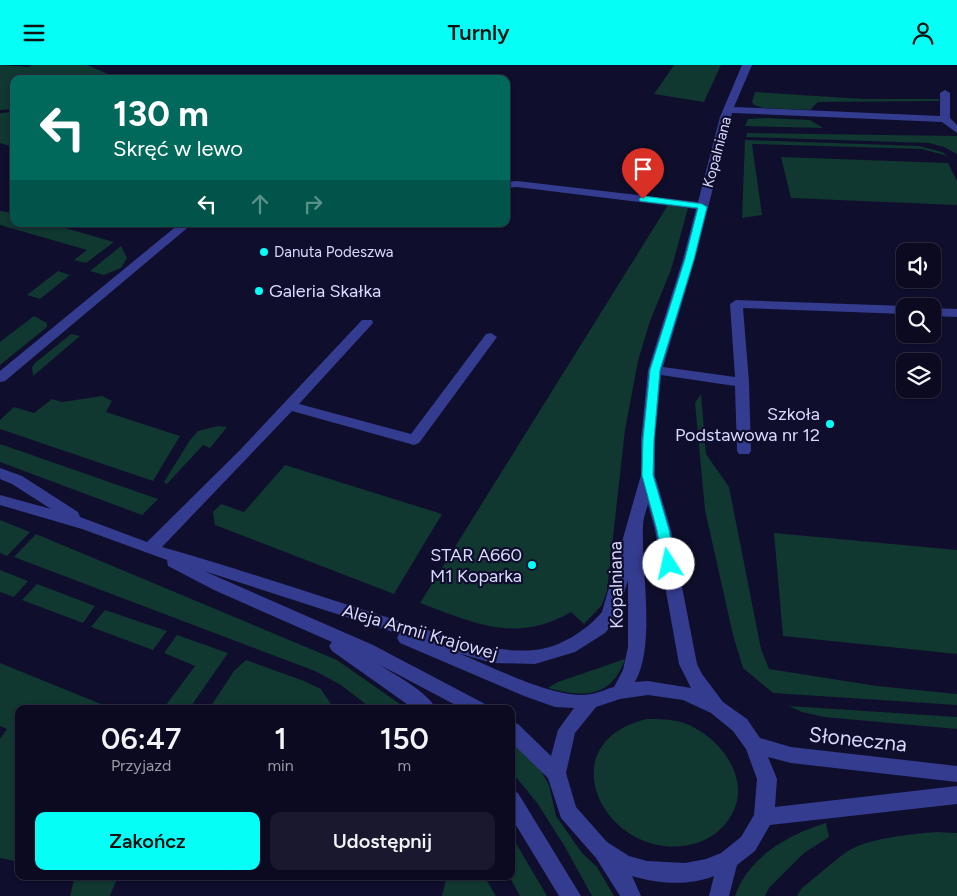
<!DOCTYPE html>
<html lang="pl">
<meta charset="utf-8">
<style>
:root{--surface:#0b0a21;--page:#19182e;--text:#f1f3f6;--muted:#9a9aa5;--line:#2b2b3f;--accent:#05fff7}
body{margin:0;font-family:Figtree,sans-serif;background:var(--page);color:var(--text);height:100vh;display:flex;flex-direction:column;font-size:19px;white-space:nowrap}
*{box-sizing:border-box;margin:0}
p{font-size:16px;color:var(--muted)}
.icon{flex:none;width:28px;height:28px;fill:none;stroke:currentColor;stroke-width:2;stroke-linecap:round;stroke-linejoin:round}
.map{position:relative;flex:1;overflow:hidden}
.panel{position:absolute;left:15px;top:640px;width:500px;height:175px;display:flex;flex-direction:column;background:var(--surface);border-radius:10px;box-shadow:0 1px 4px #0004,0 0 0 1px var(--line)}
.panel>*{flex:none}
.banner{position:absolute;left:10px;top:10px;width:500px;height:152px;border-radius:10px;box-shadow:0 1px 4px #0004,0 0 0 1px var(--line);background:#00695c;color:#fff;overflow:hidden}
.tools{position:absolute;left:896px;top:178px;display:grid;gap:10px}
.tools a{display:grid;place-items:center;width:45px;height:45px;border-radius:10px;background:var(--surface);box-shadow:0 1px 4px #0004,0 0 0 1px var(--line);font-size:25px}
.pin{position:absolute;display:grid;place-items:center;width:42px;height:42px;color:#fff;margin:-51px -21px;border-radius:50% 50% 50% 0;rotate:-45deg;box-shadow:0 0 5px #0007}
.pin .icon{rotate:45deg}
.me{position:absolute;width:55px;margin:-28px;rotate:350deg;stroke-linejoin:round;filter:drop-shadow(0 0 4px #0008)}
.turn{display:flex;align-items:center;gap:18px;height:105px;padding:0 20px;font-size:22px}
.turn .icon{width:65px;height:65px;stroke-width:2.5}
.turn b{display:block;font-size:35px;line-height:42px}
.lanes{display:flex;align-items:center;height:48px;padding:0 20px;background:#0003;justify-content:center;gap:25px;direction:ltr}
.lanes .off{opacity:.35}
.eta{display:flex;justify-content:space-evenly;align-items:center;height:85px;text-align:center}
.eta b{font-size:30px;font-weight:600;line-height:35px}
.primary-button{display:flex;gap:10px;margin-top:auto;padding:10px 20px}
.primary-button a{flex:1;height:58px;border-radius:10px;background:var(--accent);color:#111;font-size:20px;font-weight:600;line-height:58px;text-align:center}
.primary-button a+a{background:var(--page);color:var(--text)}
header{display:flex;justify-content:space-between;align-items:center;height:65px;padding:0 20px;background:var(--accent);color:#111;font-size:22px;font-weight:600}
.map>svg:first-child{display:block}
</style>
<header><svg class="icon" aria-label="menu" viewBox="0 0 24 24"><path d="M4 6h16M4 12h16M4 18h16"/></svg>Turnly<svg class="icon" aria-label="person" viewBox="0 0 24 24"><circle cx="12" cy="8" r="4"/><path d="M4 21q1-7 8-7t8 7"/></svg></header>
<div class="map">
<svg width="957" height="831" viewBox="0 0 957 831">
<rect width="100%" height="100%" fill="#0f0e2c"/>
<!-- green -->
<path fill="#103730" d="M0,0L28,2L32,0H87L118,13L14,14V44L0,45Z
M674,0H721L704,37L654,29Z
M755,27L863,34H939V36L818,37L810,45L763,43L754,40L752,37Z
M14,47V79L10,81L0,78V48Z
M766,53L810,55L823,63L745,61L748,54Z
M747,68L957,71V89L944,82L929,78L746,72Z
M745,75L919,81L942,87L948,91L922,84L752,79L762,150L742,153Z
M781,92L948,98L957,116V140L791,133Z
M668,140L688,143L671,205L650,256L638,296L625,365L607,526L602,540L584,559L571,547C516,579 474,558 420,538Z
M0,146L14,148V159H51L114,177L86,198L74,195L87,185L0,160Z
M121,181L127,193L121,203L104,210L90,206Z
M58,206L70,210L40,234L27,230Z
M34,251L47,258V262L0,300V277Z
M71,269L80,271L33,311L32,302L35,298Z
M701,329L706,389L729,422L761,584L769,604L877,621L957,629V640L773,628L743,603L733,570L705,445L695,338Z
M102,331L112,336L106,347L180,371L153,416L0,364V355L14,342L34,348L52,334L62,337Z
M218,361L227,362L210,383L203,380L167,419L164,417L190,375L198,366Z
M0,379L158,434L142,450L0,397Z
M285,400L442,449L394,529L215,460L213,447L221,439L244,447Z
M0,455L30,467L7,491L0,488Z
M774,468L957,485V589L783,571Z
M36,469L337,595L407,644H372L341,620L315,606L14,492Z
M0,505L28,516L14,532L0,527Z
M37,519L95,541L83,558L22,535Z
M105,545L167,566L153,585L91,562Z
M177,570L228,588L189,644H163L195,601L164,588Z
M625,594C612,633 583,633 548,623L558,617Z
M246,595L304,616L321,624L334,644H209L234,606Z
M0,598L113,644H19V797L0,793V674L7,664L0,661Z
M789,641L957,652V664L824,652L802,647Z
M647,654C659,654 672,654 684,658C720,671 755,716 729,754C722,765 710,774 697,778C610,804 542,679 647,654Z
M511,675L539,702L549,720L556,751L582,788L597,802L614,831H592L565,782L538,739L511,706Z
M826,758L829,772L804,788L769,823L765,831H735C748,792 789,769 826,758Z
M936,767L957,768V831H797L802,823C817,811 832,797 848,786C869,773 912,769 936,767Z
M511,770L547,831H520L509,811H511Z
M75,811H118L110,831H70Z
M447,811H484L496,831H442Z"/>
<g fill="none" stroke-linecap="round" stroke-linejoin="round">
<!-- minor -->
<path fill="#343c90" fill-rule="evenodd" d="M742,0H752L734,42L940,51V28L945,25L950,28V53L957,60V68L942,57L732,48L695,194L663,302L735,312L730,239L736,235L905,241V249L743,243L749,317L751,386L749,389H739L737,386L735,321L661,310L655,374V411L671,465L697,599L702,609L723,637L747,654L760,673L791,682L957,701V717L791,698L768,692L777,714L775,742L957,721V739L770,760L755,786L737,800L729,831H709L714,811C689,821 658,819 632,811L641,831H620L596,793L561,753L548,713L511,677V657L518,659L551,691L558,665L574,643L555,642L524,631L400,578L397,573L399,569L204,506L373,580L485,639L488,644H463L378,599C395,610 427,626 436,644H414L332,586L329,581L332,577L214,525L168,501L167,495L82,464L0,440V430L51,444L12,419L0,414V403L22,411L78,447L80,452L147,477L240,385L362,255H372L373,258L299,339L411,369L486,269L491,268L497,272L419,378L414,380L292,346L162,482C243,505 324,533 405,558C447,570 489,589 534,585C559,583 586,566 602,547L641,410V374L648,305L683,194L696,144L517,122L506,123V117L517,116L698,137L720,52ZM648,439L655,465L679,599L691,623L648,616L635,617C656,580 641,505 643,461C643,454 646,446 648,439ZM628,515V582L623,605L614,622C606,624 599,628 591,629C557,636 491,601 458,588L492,598L535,599L575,587L605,568L616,555ZM648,630L683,635L711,648L733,666L746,684L757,714L754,750L741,772L721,788L706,794L685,798L647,796L629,791L607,777L576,742L566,708L575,668L596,642L620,634Z
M179,159H192L5,316L0,317V306Z
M932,243L957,244V252L932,251Z
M511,725L518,728L581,831H559L511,752Z"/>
</g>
<!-- route -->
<path fill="#05fff7" stroke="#03a6a1" d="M643,131L702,139L707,142L694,194L660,305L654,374L653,410L669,465L675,499L673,503H665L663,499L657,465L642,410L643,374L650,305L685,194L698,143L640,136L639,134Z"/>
<!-- markers -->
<g fill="#05fff7" stroke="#0f0e2c" stroke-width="2">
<circle cx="264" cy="187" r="5"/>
<circle cx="259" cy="226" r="5"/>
<circle cx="830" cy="359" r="5"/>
<circle cx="532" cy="500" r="5"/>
</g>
<g text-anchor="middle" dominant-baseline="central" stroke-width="4.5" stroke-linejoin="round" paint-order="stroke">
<!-- far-street labels -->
<g font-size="15" fill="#d9d9ff" stroke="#0f0e2c">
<text transform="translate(717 87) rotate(-75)">Kopalniana</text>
</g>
<!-- far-poi labels -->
<g font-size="15" fill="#d9d9ff" stroke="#0f0e2c" text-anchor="start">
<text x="274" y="187">Danuta Podeszwa</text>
</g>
<!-- poi labels -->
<g font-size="18" fill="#d9d9ff" stroke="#0f0e2c" text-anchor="end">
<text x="269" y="226" text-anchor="start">Galeria Skałka</text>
<text x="820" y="349">Szkoła<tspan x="820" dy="21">Podstawowa nr 12</tspan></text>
<text x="522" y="490">STAR A660<tspan x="522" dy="21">M1 Koparka</tspan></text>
</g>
<!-- street labels -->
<g font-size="18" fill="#d9d9ff" stroke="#0f0e2c">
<text transform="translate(616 520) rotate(-91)">Kopalniana</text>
<text transform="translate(420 567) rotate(16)">Aleja Armii Krajowej</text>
</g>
<!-- near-street labels -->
<g font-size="21" fill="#d9d9ff" stroke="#0f0e2c">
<text transform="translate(858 674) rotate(6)">Słoneczna</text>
</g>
</g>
</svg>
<div class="tools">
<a><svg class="icon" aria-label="sound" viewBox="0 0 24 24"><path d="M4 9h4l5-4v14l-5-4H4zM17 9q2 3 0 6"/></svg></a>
<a><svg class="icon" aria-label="search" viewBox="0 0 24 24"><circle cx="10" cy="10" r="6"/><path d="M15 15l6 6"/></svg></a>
<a><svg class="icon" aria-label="layers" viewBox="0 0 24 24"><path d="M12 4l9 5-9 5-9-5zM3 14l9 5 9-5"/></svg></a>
</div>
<div class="pin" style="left:643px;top:134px;background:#d93025"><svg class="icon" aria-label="arrive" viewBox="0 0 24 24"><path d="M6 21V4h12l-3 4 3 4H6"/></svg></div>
<svg class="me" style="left:669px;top:499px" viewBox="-20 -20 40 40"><circle r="19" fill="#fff"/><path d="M0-13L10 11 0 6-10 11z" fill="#05fff7"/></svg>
<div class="banner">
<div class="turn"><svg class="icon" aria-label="left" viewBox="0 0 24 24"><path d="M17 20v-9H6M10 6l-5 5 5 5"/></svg><div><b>130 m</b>Skręć w lewo</div></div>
<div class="lanes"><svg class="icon" aria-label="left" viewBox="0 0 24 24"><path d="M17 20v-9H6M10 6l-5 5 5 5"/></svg><svg class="icon off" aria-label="ahead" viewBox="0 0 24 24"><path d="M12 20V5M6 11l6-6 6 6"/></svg><svg class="icon off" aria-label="right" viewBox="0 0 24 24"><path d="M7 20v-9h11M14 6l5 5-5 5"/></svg></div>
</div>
<section class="panel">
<div class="eta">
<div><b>06:47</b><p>Przyjazd</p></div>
<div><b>1</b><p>min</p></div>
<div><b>150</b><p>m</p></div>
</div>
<div class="primary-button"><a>Zakończ</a><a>Udostępnij</a></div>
</section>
</div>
